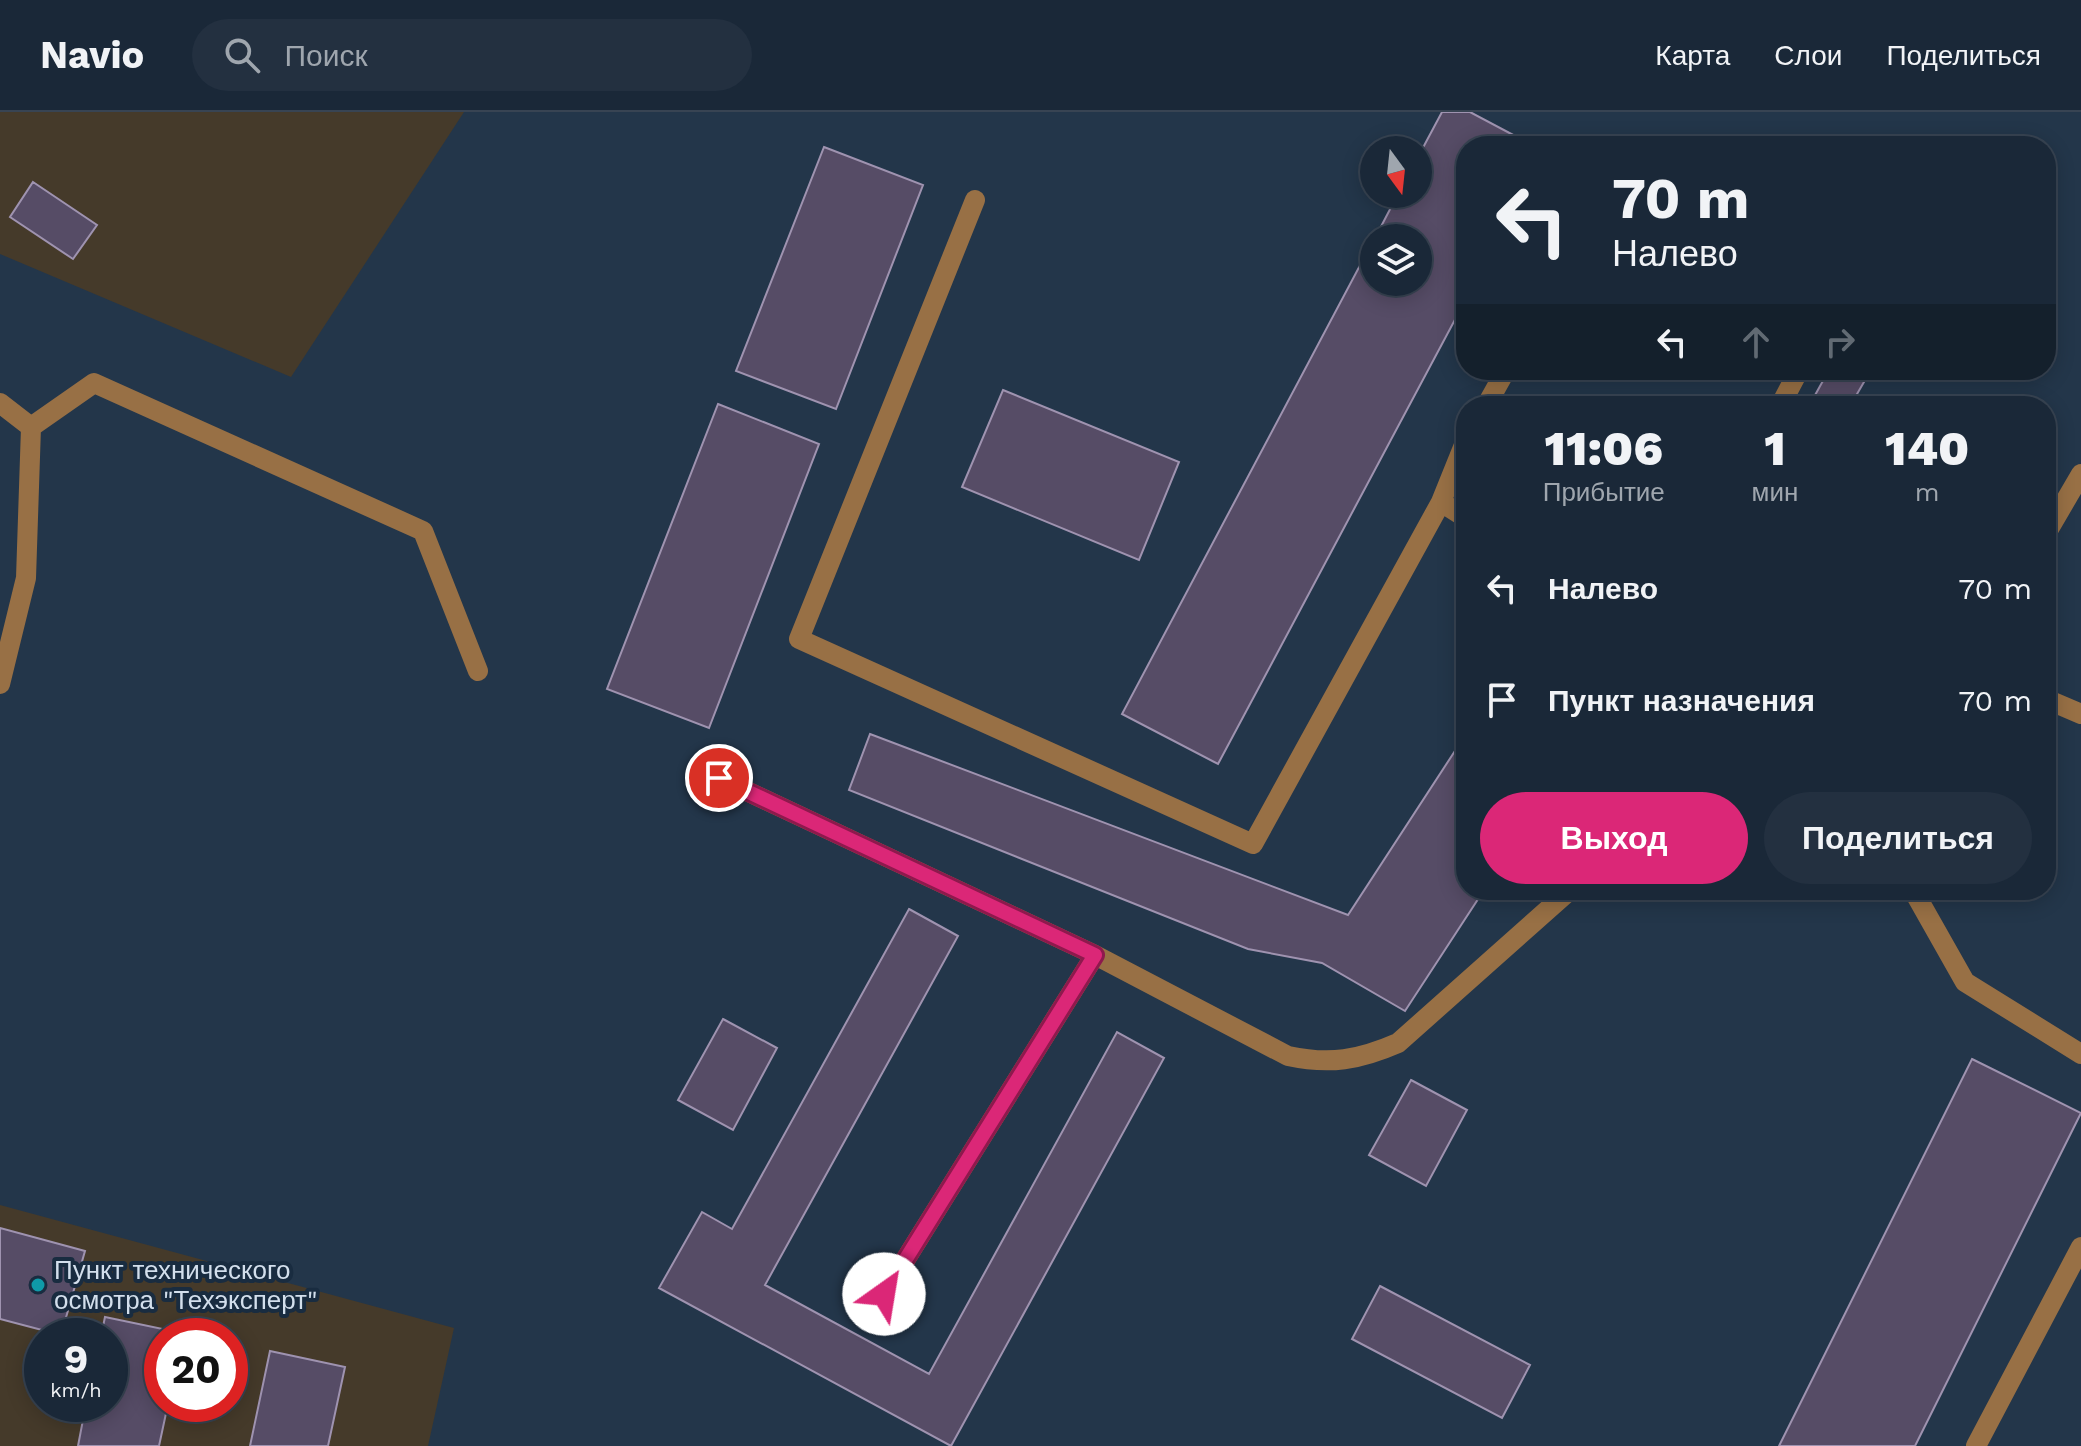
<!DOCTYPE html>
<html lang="ru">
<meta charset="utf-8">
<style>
:root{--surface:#1a2838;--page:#233040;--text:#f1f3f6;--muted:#9fa6ae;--line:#384453;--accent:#db2777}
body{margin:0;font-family:"Work Sans",sans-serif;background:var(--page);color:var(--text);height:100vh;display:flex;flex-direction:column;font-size:30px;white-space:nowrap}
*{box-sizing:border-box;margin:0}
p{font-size:26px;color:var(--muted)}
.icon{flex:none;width:44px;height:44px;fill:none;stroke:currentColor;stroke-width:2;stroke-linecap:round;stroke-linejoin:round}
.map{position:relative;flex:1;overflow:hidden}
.side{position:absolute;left:1456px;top:284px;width:600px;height:504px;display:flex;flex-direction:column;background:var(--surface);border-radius:32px;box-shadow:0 4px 20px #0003,0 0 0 2px var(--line)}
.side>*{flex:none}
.top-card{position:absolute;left:1456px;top:24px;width:600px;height:244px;border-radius:32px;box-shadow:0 4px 20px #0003,0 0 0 2px var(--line);background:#1a2838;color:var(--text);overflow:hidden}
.needle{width:52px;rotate:165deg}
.tools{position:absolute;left:1360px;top:24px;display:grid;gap:16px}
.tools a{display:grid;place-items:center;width:72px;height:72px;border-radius:50%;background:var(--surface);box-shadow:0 4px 20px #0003,0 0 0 2px var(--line);font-size:40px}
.speed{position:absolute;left:24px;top:1206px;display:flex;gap:16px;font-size:40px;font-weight:700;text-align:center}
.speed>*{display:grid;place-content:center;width:104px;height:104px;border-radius:50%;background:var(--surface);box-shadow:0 4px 20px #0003,0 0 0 2px var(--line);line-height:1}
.speed small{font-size:20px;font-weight:400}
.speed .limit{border:12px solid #d22;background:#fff;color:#111}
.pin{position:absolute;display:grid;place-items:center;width:68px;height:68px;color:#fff;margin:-34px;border:4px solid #fff;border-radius:50%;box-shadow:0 2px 8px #0007}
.me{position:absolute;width:88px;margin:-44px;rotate:32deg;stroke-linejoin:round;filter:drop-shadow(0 0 6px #0008)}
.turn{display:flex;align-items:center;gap:28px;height:168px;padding:0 24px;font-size:36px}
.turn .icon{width:104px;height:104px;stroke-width:2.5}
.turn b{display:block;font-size:56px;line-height:68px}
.lanes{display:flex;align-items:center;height:76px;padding:0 24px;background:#0003;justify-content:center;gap:40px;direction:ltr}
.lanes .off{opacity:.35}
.eta{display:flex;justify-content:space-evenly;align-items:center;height:136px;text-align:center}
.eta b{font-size:48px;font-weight:800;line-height:56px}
.cta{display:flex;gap:16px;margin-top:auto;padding:16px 24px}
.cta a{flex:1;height:92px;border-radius:48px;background:var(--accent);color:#fff;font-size:32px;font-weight:800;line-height:92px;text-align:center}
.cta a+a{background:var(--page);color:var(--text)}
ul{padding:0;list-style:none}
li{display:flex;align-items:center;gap:24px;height:112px;padding:0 24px}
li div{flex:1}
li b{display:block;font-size:30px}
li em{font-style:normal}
header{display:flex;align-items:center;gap:48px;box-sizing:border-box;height:112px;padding:0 40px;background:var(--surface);border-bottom:2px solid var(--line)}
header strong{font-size:38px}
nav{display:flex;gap:44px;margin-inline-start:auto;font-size:28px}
.search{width:560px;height:72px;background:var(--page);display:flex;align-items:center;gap:20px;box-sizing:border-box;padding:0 28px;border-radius:44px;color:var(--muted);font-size:30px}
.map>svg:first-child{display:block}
</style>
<header>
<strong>Navio</strong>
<div class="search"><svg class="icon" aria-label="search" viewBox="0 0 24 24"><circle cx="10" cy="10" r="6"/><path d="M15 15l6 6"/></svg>Поиск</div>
<nav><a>Карта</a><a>Слои</a><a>Поделиться</a></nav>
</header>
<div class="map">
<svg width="2081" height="1334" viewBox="0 0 2081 1334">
<rect width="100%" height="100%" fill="#23364a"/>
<!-- industrial -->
<path fill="#453a2a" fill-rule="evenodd" d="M0,0H464L291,265L0,142Z
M0,1093L454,1216L428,1334H0ZM42,1224H110V1292H42ZM162,1224H230V1292H162Z"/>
<!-- building -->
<path fill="#564c66" stroke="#9f93b0" stroke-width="2" d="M1442,0H1470L1534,34H1466V187L1218,652L1122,602L1374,127V170H1418V126H1375L1398,82H1418V45Z
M824,35L923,73L836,297L736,259Z
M33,70L97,113L73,147L10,105Z
M1829,258H1871L1850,294H1827L1814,285Z
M1003,278L1179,350L1139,448L962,375Z
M718,292L819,332L709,616L607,577Z
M870,622L1348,803L1466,622V778H1484L1405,899L1322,851L1248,837L849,678Z
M909,797L958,824L765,1173L929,1262L1117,920L1164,946L951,1334L659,1176L702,1100L732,1117Z
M723,907L777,936L733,1018L678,988Z
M1972,947L2081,1001L1915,1334H1779Z
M1411,968L1467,998L1426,1074L1369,1043Z
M0,1116L85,1139L61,1223L0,1207Z
M1380,1174L1530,1253L1502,1306L1352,1227Z
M105,1205L182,1221V1224H162V1292H168L159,1334H78L86,1292H110V1224H101Z
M270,1239L345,1255L328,1334H250Z"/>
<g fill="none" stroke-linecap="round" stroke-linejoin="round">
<!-- minor -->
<path stroke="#987045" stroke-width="20" d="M975,88L799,527L1253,732L1441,390L1466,406
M0,291L31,315L94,271L423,419L478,559
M1486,294L1506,258
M1780,294L1799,258
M1441,390L1466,328
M2046,422L2081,362
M0,572L26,466L31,315
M2046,587L2081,602
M719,666L1095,843L1288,944C1330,953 1359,948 1398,931L1570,778
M1913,778L1965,870L2081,942
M884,1182L1095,843
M1976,1334L2081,1135"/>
</g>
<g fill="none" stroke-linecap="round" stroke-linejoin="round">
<defs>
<path id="route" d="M719,666L1095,843L884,1182"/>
</defs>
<!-- route casing -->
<use href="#route" stroke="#8e194d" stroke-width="20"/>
<!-- route -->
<use href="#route" stroke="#db2777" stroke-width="14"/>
</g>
<!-- markers -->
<circle fill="#0f9aa8" stroke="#192c40" stroke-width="3" cx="38" cy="1173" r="8"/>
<g text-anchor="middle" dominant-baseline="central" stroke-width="8" stroke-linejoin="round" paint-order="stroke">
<!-- poi labels -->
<g font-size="26" fill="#d3dfec" stroke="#192c40" text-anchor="start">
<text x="54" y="1158">Пункт технического<tspan x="54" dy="30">осмотра "Техэксперт"</tspan></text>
</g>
</g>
</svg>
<div class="tools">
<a><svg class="needle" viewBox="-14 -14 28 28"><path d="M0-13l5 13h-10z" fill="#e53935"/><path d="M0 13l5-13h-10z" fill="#9fa6ae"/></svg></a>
<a><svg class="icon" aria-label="layers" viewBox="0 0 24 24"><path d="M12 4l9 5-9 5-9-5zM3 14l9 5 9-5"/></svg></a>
</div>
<div class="speed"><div>9<small>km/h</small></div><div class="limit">20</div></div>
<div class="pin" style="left:719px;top:666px;background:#d93025"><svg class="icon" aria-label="arrive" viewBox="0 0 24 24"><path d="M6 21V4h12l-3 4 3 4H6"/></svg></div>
<svg class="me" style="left:884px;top:1182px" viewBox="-20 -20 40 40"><circle r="19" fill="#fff"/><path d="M0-13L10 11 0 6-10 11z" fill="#db2777"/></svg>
<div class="top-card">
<div class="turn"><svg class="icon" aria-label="left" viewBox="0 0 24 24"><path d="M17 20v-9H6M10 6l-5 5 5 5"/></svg><div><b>70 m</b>Налево</div></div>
<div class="lanes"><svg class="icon" aria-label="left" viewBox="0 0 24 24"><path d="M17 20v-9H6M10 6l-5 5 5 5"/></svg><svg class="icon off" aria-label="ahead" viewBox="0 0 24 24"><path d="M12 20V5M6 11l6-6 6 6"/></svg><svg class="icon off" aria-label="right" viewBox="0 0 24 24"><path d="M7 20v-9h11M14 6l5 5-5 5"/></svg></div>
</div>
<section class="side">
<div class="eta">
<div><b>11:06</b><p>Прибытие</p></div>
<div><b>1</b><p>мин</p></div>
<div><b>140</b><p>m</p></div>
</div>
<ul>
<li><svg class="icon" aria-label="left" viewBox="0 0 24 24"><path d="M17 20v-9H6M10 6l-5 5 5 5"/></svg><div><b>Налево</b></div><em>70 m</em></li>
<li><svg class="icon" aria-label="arrive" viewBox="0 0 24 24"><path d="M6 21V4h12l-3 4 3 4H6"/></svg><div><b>Пункт назначения</b></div><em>70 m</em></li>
</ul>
<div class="cta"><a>Выход</a><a>Поделиться</a></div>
</section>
</div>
